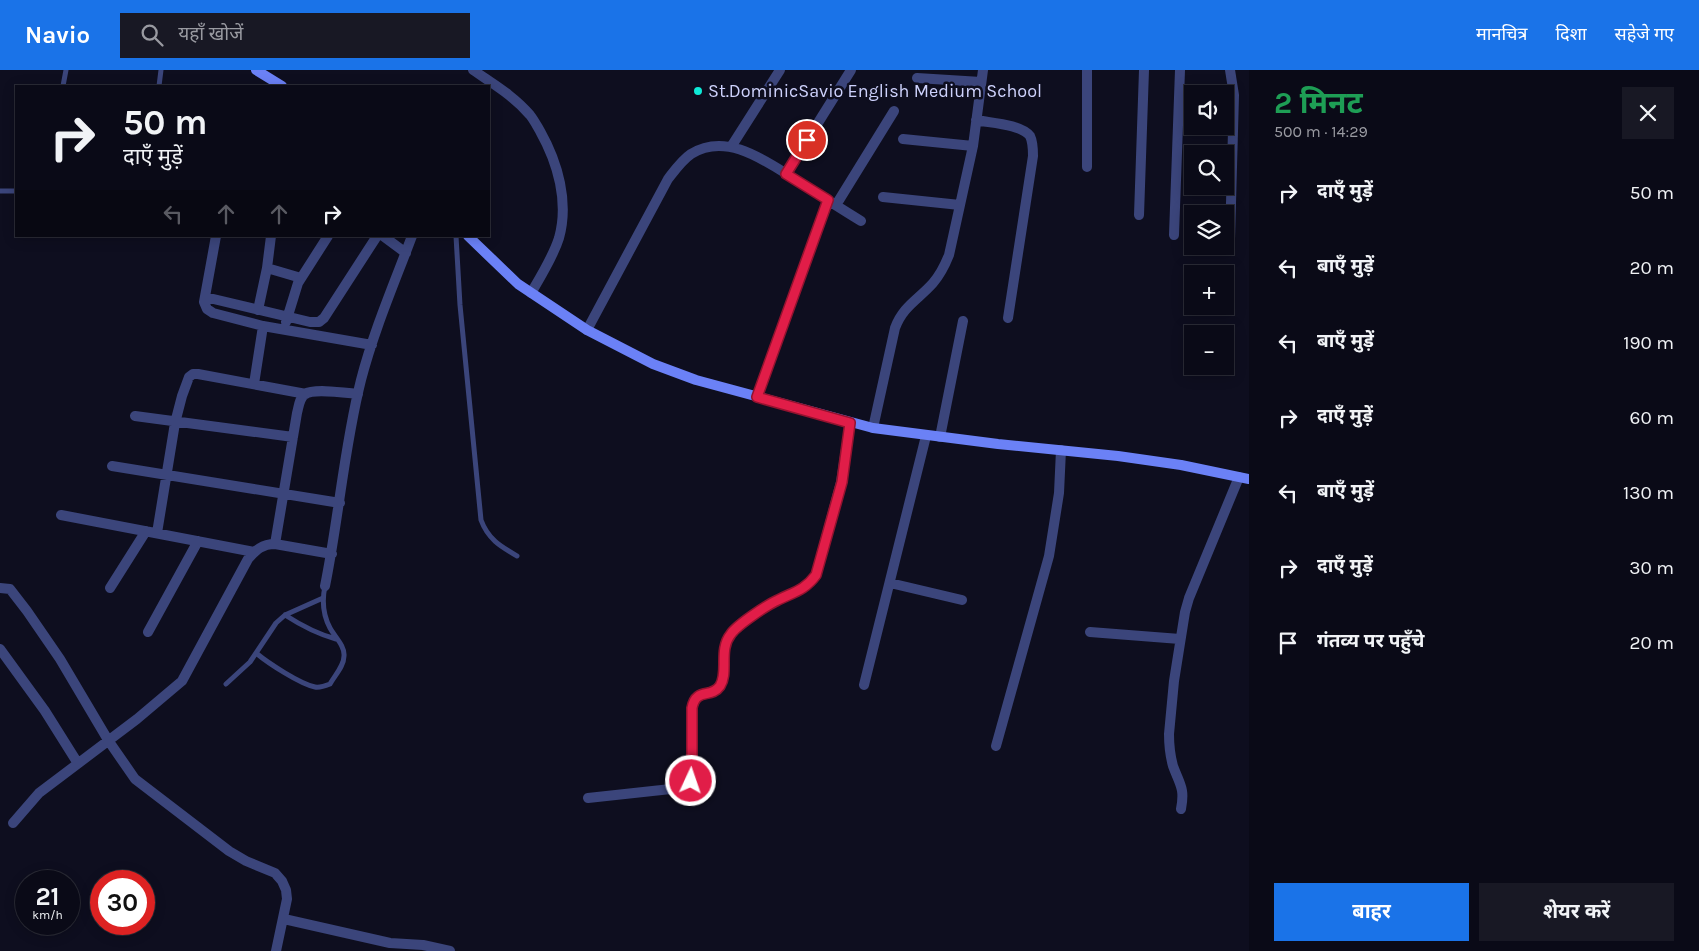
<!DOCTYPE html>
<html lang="hi">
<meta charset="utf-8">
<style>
:root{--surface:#0a0a17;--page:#181824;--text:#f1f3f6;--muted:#999aa1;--line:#2a2b36;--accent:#1a73e8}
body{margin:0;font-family:Karla,"Noto Sans Devanagari",sans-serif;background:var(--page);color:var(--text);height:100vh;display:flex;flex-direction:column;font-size:19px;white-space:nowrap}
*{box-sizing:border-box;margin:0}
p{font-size:16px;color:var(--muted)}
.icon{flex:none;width:28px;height:28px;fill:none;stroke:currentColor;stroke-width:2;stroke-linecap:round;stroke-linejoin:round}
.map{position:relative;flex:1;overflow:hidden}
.details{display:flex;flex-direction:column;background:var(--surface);width:450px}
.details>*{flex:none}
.top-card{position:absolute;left:15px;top:15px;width:475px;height:152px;border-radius:0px;box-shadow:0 2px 12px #0003,0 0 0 1px var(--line);background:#0a0a17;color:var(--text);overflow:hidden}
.tools{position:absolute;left:1184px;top:15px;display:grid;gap:10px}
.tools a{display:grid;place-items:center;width:50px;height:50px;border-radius:0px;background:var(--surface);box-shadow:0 2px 12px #0003,0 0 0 1px var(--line);font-size:25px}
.speed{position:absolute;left:15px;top:800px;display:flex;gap:10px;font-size:25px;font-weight:700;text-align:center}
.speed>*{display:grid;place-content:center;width:65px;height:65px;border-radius:50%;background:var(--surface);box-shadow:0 2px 12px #0003,0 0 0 1px var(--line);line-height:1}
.speed small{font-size:12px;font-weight:400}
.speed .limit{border:8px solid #d22;background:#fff;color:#111}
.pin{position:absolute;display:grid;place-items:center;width:42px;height:42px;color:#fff;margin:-21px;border:2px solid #fff;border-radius:50%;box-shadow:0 1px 5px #0007}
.me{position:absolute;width:55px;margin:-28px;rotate:3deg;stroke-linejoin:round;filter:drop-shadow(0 0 4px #0008)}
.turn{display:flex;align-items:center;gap:18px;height:105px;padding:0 25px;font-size:22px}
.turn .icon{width:65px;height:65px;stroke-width:2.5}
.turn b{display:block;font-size:35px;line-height:42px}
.lanes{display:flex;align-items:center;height:48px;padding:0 25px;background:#0003;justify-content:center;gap:25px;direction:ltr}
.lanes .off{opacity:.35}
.round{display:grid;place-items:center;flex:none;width:52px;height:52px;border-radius:0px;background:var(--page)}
.summary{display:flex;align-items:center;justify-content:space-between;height:85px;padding:0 25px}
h1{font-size:30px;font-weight:700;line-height:38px;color:#1e9e55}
.cta{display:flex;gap:10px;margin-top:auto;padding:10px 25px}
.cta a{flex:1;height:58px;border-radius:0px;background:var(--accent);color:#fff;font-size:20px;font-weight:700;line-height:58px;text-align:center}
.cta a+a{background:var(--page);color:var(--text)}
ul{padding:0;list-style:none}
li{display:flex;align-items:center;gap:15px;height:75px;padding:0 25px}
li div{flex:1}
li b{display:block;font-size:19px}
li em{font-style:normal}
header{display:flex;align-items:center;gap:30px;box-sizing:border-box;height:70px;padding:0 25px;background:var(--accent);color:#fff}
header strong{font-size:24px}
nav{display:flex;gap:28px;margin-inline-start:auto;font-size:18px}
.search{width:350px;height:45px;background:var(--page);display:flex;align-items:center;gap:12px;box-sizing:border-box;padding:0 18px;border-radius:0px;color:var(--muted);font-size:19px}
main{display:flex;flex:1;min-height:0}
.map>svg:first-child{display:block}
</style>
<header>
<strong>Navio</strong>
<div class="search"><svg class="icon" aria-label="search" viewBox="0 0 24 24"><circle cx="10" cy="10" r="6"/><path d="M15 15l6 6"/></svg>यहाँ खोजें</div>
<nav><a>मानचित्र</a><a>दिशा</a><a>सहेजे गए</a></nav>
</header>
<main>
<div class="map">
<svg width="1249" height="881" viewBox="0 0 1249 881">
<rect width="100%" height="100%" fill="#0e0e1f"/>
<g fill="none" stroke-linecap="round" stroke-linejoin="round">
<!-- lane -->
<path stroke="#3b457b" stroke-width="5" d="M63,16L66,0
M159,16L161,0
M0,121H16
M456,166L460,235L481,450C488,469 500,476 517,486
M285,545C302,556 317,564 336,569
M256,583C268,593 300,614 315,617C320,618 325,616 330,614C335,605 344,596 344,586C345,576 335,567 330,558C323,545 322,530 325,516
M226,614L250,592L276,553L285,545L323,528"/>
<!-- street -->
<path stroke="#3b457b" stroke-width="10" d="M473,0C493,14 514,26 530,45C534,50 537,56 540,61C558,93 569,132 559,168C553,187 541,206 531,223
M917,8L981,12
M976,50C990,53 1021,54 1030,66C1033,72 1033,79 1033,86L1008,248
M903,69L973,76
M731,77L780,0
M1087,97V0
M786,104L851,0
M883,127L960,135
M836,135L894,41
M1139,145L1144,0
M1174,165L1180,0
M216,166L204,232L207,239L213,243L263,256L372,275
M383,166L406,183
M1230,169L1234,25L1230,0
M267,198L301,208
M205,227L310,252H319L324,248L377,166
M258,240L267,198L271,166
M286,252L298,213L328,166
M587,260L668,109C675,100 682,90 691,84C726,62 764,90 793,108C815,122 838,137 861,151
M254,314L263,256
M757,327L828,131
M135,346L293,367
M873,358L895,258C903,236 919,229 933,213C940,205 945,195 949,185L973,76L983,0
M940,367L963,251
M112,396L340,433
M61,445L254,482
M157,463L175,353L182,326L189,307L193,304H198L306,324
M275,474L297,343C299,336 299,329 305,324C314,318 347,323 358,324
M890,513L962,530
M325,516C339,447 344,377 361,310C374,260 394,214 412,166
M0,518L10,519L27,541L60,589L108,670L135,709L229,781L246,791L275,803L282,811L286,820L287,829L276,881
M110,518L146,461
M148,562L198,471
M1090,562L1180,569
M0,579L45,641L77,692
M864,615L926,366
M996,676L1049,486L1059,423L1061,380
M588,728L680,718C688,715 691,713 692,705V638C697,617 711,629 720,616C729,602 718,580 731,564C737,555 767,535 778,530C794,522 805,520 816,505L841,412L850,353
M1181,739C1185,718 1180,715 1173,696C1170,685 1169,675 1169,664L1174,611L1185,542L1189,528L1239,407
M13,753L39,723L137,649L182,611L248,489C256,480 262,474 275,474L332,484
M284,849L390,873L423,875L450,881"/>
<!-- secondary -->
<path stroke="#6b81f6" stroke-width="10" d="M256,0L282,16
M468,166L518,214L587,260L653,294L696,310L873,358L998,374L1118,386L1181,395L1249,409"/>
</g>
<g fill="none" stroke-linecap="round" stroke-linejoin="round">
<defs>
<path id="route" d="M691,711L692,705V638C696,617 711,629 720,616C729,602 718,580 731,564C737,555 767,535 778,530C794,522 805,520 816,505L842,412L850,353L757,327L828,130L786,104L807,70"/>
</defs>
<!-- route casing -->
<use href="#route" stroke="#92132f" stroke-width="12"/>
<!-- route -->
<use href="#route" stroke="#e11d48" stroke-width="9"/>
</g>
<!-- markers -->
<circle fill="#0ee9d7" stroke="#0e0e1f" stroke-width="2" cx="698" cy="21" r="5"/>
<g text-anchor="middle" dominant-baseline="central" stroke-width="5" stroke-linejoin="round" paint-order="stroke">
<!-- poi labels -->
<g font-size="18" fill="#ced2fc" stroke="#0e0e1f" text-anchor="start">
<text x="708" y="21">St.DominicSavio English Medium School</text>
</g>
</g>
</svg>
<div class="tools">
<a><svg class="icon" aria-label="sound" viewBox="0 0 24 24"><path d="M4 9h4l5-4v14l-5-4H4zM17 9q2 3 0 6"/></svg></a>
<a><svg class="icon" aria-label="search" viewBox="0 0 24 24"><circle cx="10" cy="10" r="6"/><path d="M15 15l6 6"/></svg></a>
<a><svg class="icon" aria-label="layers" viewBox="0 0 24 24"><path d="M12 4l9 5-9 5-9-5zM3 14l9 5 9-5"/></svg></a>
<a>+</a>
<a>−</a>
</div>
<div class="speed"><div>21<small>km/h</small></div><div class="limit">30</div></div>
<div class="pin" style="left:807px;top:70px;background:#d93025"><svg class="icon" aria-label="arrive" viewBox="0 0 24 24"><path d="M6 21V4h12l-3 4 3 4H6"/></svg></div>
<svg class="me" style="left:691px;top:711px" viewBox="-20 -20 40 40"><circle r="17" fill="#e11d48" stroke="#fff" stroke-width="3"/><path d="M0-11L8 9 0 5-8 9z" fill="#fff"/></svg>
<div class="top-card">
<div class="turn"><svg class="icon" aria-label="right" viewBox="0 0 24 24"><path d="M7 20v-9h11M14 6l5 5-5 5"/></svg><div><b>50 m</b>दाएँ मुड़ें</div></div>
<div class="lanes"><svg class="icon off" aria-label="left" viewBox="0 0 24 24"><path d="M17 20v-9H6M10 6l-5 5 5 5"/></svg><svg class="icon off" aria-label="ahead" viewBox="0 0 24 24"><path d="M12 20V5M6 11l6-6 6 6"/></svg><svg class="icon off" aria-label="ahead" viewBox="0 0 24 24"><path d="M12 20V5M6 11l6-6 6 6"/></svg><svg class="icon" aria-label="right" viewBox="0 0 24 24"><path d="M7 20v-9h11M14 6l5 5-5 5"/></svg></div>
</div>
</div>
<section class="details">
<div class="summary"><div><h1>2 मिनट</h1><p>500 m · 14:29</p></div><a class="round"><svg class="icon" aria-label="close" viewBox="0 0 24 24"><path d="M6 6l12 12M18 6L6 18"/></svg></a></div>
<ul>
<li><svg class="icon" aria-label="right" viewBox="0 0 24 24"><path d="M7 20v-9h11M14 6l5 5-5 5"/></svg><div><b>दाएँ मुड़ें</b></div><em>50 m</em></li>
<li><svg class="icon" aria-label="left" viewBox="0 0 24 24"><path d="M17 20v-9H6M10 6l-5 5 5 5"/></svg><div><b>बाएँ मुड़ें</b></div><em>20 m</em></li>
<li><svg class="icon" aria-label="left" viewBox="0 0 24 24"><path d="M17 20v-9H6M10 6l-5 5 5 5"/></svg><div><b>बाएँ मुड़ें</b></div><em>190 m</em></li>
<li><svg class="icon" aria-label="right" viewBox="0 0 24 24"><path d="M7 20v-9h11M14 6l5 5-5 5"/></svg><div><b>दाएँ मुड़ें</b></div><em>60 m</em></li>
<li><svg class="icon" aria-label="left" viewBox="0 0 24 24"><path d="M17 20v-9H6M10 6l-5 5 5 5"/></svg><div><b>बाएँ मुड़ें</b></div><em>130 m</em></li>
<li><svg class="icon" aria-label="right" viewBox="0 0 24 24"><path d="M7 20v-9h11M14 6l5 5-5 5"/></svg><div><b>दाएँ मुड़ें</b></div><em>30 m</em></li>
<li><svg class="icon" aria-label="arrive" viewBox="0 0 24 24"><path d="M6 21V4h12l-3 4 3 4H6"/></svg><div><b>गंतव्य पर पहुँचे</b></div><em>20 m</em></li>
</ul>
<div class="cta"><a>बाहर</a><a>शेयर करें</a></div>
</section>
</main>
